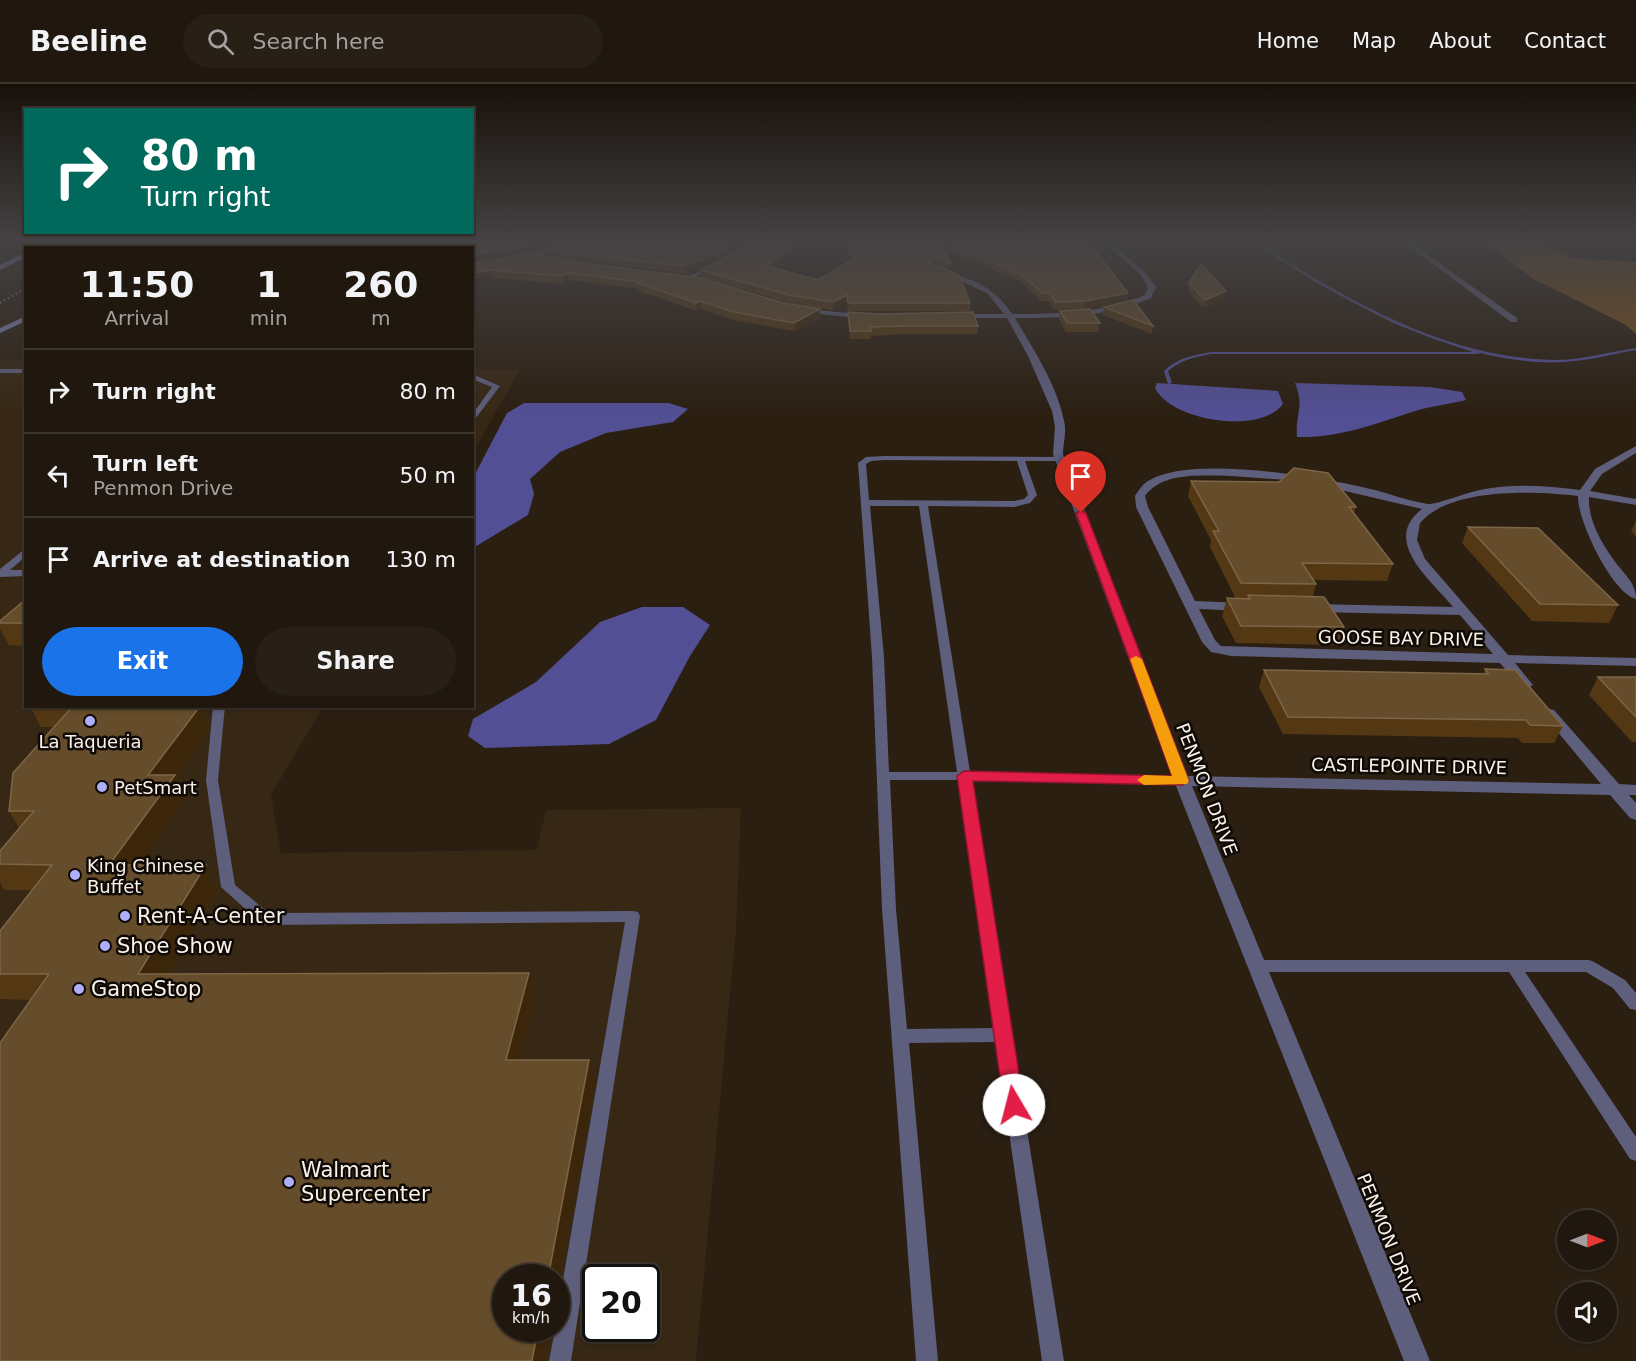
<!DOCTYPE html>
<style>
:root{--surface:#20170e;--page:#282017;--text:#f1f3f6;--muted:#a29f9e;--line:#3d362e;--accent:#1a73e8}
body{margin:0;font-family:"DejaVu Sans",sans-serif;background:var(--page);color:var(--text);height:100vh;display:flex;flex-direction:column;font-size:22px;white-space:nowrap}
*{box-sizing:border-box;margin:0}
p{font-size:20px;color:var(--muted)}
.icon{flex:none;width:33px;height:33px;fill:none;stroke:currentColor;stroke-width:2;stroke-linecap:round;stroke-linejoin:round}
.map{position:relative;flex:1;overflow:hidden}
.drawer{position:absolute;left:24px;top:162px;width:450px;height:462px;display:flex;flex-direction:column;background:var(--surface);border-radius:0px;box-shadow:0 2px 4px #0004,0 0 0 2px var(--line)}
.drawer>*{flex:none}
.hud{position:absolute;left:24px;top:24px;width:450px;height:126px;border-radius:0px;box-shadow:0 2px 4px #0004,0 0 0 2px var(--line);background:#00695c;color:#fff;overflow:hidden}
.needle{width:39px;rotate:90deg}
.controls{position:absolute;left:1557px;top:1126px;display:grid;gap:12px}
.controls a{display:grid;place-items:center;width:60px;height:60px;border-radius:50%;background:var(--surface);box-shadow:0 2px 4px #0004,0 0 0 2px var(--line);font-size:30px}
.speed{position:absolute;left:492px;top:1180px;display:flex;gap:12px;font-size:30px;font-weight:700;text-align:center}
.speed>*{display:grid;place-content:center;width:78px;height:78px;border-radius:50%;background:var(--surface);box-shadow:0 2px 4px #0004,0 0 0 2px var(--line);line-height:1}
.speed small{font-size:15px;font-weight:400}
.speed .limit{border:3px solid #111;border-radius:9px;background:#fff;color:#111}
.pin{position:absolute;display:grid;place-items:center;width:51px;height:51px;color:#fff;margin:-62px -26px;border-radius:50% 50% 50% 0;rotate:-45deg;box-shadow:0 0 6px #0007}
.pin .icon{rotate:45deg}
.me{position:absolute;width:66px;margin:-33px;rotate:352deg;stroke-linejoin:round;filter:drop-shadow(0 0 4px #0008)}
.turn{display:flex;align-items:center;gap:21px;height:126px;padding:0 18px;font-size:27px}
.turn .icon{width:78px;height:78px;stroke-width:2.5}
.turn b{display:block;font-size:42px;line-height:51px}
.eta{display:flex;justify-content:space-evenly;align-items:center;height:102px;text-align:center}
.eta b{font-size:36px;font-weight:700;line-height:42px}
.action{display:flex;gap:12px;margin-top:auto;padding:12px 18px}
.action a{flex:1;height:69px;border-radius:36px;background:var(--accent);color:#fff;font-size:24px;font-weight:700;line-height:69px;text-align:center}
.action a+a{background:var(--page);color:var(--text)}
ul{padding:0;list-style:none}
li{display:flex;align-items:center;gap:18px;height:84px;padding:0 18px;border-top:2px solid var(--line)}
li div{flex:1}
li b{display:block;font-size:22px}
li em{font-style:normal}
header{display:flex;align-items:center;gap:36px;box-sizing:border-box;height:84px;padding:0 30px;background:var(--surface);border-bottom:2px solid var(--line)}
header strong{font-size:28px}
nav{display:flex;gap:33px;margin-inline-start:auto;font-size:21px}
.search{width:420px;height:54px;background:var(--page);display:flex;align-items:center;gap:15px;box-sizing:border-box;padding:0 21px;border-radius:33px;color:var(--muted);font-size:22px}
.map>svg:first-child{display:block}
</style>
<header>
<strong>Beeline</strong>
<div class="search"><svg class="icon" aria-label="search" viewBox="0 0 24 24"><circle cx="10" cy="10" r="6"/><path d="M15 15l6 6"/></svg>Search here</div>
<nav><a>Home</a><a>Map</a><a>About</a><a>Contact</a></nav>
</header>
<div class="map">
<svg width="1636" height="1277" viewBox="0 0 1636 1277">
<rect width="100%" height="100%" fill="#2b1f12"/>
<!-- built -->
<path fill="#372715" fill-rule="evenodd" d="M0,276H25L26,622L323,623L271,711L281,769L537,766L546,726L741,724L736,845L696,1277H0ZM506,1194H556V1245H506ZM596,1194H646V1245H596Z
M473,285L520,286L473,368Z"/>
<!-- forest -->
<path fill="#7a501a" d="M1479,155H1537L1572,174L1636,178V250L1626,241L1534,195Z"/>
<!-- water -->
<path fill="#534f95" d="M1157,299L1278,307L1283,320C1261,351 1171,337 1155,304Z
M1295,299L1430,303L1462,308L1466,316C1449,320 1431,322 1415,327C1375,340 1340,354 1297,353C1295,329 1305,324 1295,299Z
M524,319H669L688,325L673,338L606,349L560,368L530,395L534,410L528,431L473,464V394L507,329Z
M642,523H683L710,541L690,572L656,636L609,660L485,664L468,652L473,635L536,598L600,538Z"/>
<g fill="none" stroke-linecap="round" stroke-linejoin="round">
<!-- stream -->
<path fill="#534f95" fill-rule="evenodd" d="M1248,155H1252C1342,213 1443,274 1554,276C1582,276 1609,268 1636,264V266C1612,270 1588,277 1563,278C1535,280 1507,275 1480,269L1478,270H1211C1195,273 1181,276 1168,287L1172,299L1168,300L1164,287C1177,274 1193,271 1211,268H1473L1434,255L1393,239L1354,219L1317,199Z"/>
<!-- lane -->
<path fill="#5e5e7d" fill-rule="evenodd" d="M0,285H26V289H0Z
M472,290L500,302L472,339V331L492,303L472,295Z
M884,372L1060,373L1064,375L1060,377H1025L1037,411L1030,419L1014,423L928,422L970,688L1182,693L1188,697L1182,701L971,696L1064,1277H1042L996,958L909,959L938,1277H916L882,825L872,573L858,379L866,373ZM884,376L1017,377L1028,411L1024,415L1014,417L869,416L866,380L871,377ZM870,422H919L957,688H889L884,573ZM890,696H958L994,944L907,945L896,825Z
M26,464V472L10,486H26V492L0,493V485Z
M213,622H225L218,696L235,801L269,829L633,827L638,828L640,832L571,1277H549L555,1245H556V1236L625,838L266,841L261,839L221,803L206,696Z
M1256,876H1589L1594,878L1625,896L1636,909V926L1630,925L1613,904L1586,888H1525L1636,1053V1077L1630,1075L1509,888H1256L1251,886L1248,882L1251,878Z"/>
<!-- street -->
<path fill="#5e5e7d" fill-rule="evenodd" d="M575,155H582L562,164L519,177L516,175Z
M1100,155H1106L1145,188L1156,203L1151,214C1108,233 1061,234 1015,234C1033,264 1058,303 1064,337C1067,348 1063,359 1063,370L1188,692L1601,700L1542,629L1549,625L1554,626L1619,700L1636,701V711H1629L1636,719V736L1630,734L1610,711L1192,702L1430,1277H1404L1174,697L1053,370L1055,342L1052,327L1028,272L1007,234H952L951,232L955,230H1004L987,209L938,187L943,186C974,197 993,201 1012,230C1057,230 1103,229 1145,211L1148,203L1140,190Z
M1399,155H1405L1517,234V238H1511Z
M716,180L721,181L690,195L685,194Z
M797,224L868,231L872,233L868,235L800,228L796,226Z
M1636,362V369L1602,390L1590,407L1636,415V421L1589,413C1588,437 1602,460 1616,479C1625,491 1636,499 1636,515C1612,509 1577,436 1578,412C1536,407 1450,403 1420,439L1417,456L1425,475L1508,571L1636,574V582L1515,579L1533,601L1526,605L1521,604L1500,579L1231,572L1211,568L1202,558L1136,423L1135,412C1139,406 1143,399 1150,396C1193,371 1318,393 1366,404C1386,408 1407,417 1428,420C1435,421 1469,408 1480,406C1513,399 1547,402 1580,406L1595,385ZM1231,392L1302,397L1422,425C1380,457 1432,497 1453,523L1313,520L1307,524L1313,528L1460,531L1493,570L1221,562L1215,556L1199,525L1244,527L1250,523L1244,519L1195,517L1148,423L1145,412C1163,387 1203,392 1231,392Z"/>
<!-- secondary -->
<path fill="#8080b2" fill-rule="evenodd" d="M177,155H184L169,164H160Z
M26,232V237L0,249V244Z"/>
<!-- primary -->
<path fill="#9b9bdb" fill-rule="evenodd" d="M51,155H58L44,164H35Z
M26,168V173L0,186V181Z"/>
<!-- rail -->
<path stroke="#8f857a" stroke-width="2" stroke-dasharray="1.5 3" stroke-linecap="butt" d="M93,164L109,155
M0,219L26,204"/>
</g>
<!-- wall -->
<path fill="#543813" d="M835,155H1103L1102,160L1091,161L1128,209L1126,217L1085,224L1054,226L1049,217H1041L1022,198L942,164L951,179V186L934,180L970,219V227H848L847,218L833,226L789,219L701,193V186L735,169L773,184L818,196L852,177L843,158Z
M1109,155H1165V157L1115,159Z
M546,164L729,171L686,190L574,177L547,171Z
M531,169L820,234L795,247L733,236L701,225L697,227L639,207V205L569,196L563,200L492,194L472,180Z
M1189,199L1226,207L1224,215L1203,224L1188,207Z
M1104,223L1153,242L1152,250L1103,231Z
M1060,227L1100,239L1098,248H1066L1059,235Z
M848,228L978,242V250H905L871,252V255H850Z
M1191,397L1356,423L1354,429L1393,480L1387,497L1313,496L1316,500L1313,513L1344,543L1339,561L1236,559L1222,532L1227,514L1236,515L1210,463L1211,456L1188,412Z
M1636,437V453L1631,447Z
M1468,443L1618,521L1609,539L1532,537L1462,459Z
M26,515V562L9,561L0,544V537Z
M1485,585L1563,642L1554,659H1522L1518,654L1283,650L1259,603L1264,586L1483,590Z
M1598,593H1636V658H1632L1589,611Z
M30,622H200L209,644L208,649L176,693L186,715L140,781L218,807L167,890L535,915L519,976L594,1001L31,916L0,915V847L32,806H4L0,798V767L19,744L9,727L54,643H41Z"/>
<!-- shaded-wall -->
<path fill="#3c2609" d="M548,155H569L530,168L472,179V171Z
M740,155H748L729,171L686,190L685,182Z
M803,155H812L766,189V182Z
M1086,155H1103L1102,160L1085,161Z
M1115,155H1165V157L1115,159Z
M934,173V180L929,178Z
M491,186L492,194L472,196V189Z
M568,189L569,196L563,200L562,192Z
M1226,207L1224,215L1203,224L1205,216Z
M1128,209L1126,217L1085,224L1086,217Z
M847,211V218L833,226V218Z
M701,217V225L697,227L696,219Z
M820,225V234L795,247L794,239Z
M199,622H200L209,644L208,649L176,693L186,715L123,806L109,781L148,691Z
M206,781L218,807L152,915L138,890Z
M529,889L535,915L513,1002L506,976Z
M589,976L594,1001L556,1210V1194H548Z
M538,1245H550L544,1277H532Z"/>
<!-- building -->
<path fill="#654c2a" stroke="#7d6648" stroke-width="1.5" d="M196,155H548L529,161L472,171V164H179Z
M571,155H740L728,164L685,182L573,170L546,164Z
M753,155H803L766,182L818,196L854,175L845,155H936L951,179L934,173L929,178L959,191L970,219H848L847,211L833,218L789,211L701,186L735,169Z
M937,155H1086L1128,209L1086,217L1055,218L1050,209H1042L1022,191Z
M531,169L573,178L701,194L783,219L820,225L794,239L733,228L701,217L696,219L638,199L641,198L568,189L562,192L491,186L472,189V180Z
M1201,180L1226,207L1205,216L1189,199Z
M1133,216L1153,242L1104,223Z
M1090,225L1100,239H1067L1060,227Z
M848,228L880,230L973,228L978,242H905L871,243V247H850Z
M1294,384L1328,389L1356,423H1349L1393,480L1302,479L1316,500L1241,499L1213,447H1219L1191,397L1279,398Z
M1468,443L1538,444L1618,521L1540,520Z
M1248,511L1324,513L1344,543L1241,542L1227,514L1250,515Z
M26,515V539H0V537Z
M1485,585L1515,586L1563,642L1530,641L1526,636L1288,633L1264,586L1489,590Z
M1598,593H1636V633Z
M73,622H199L198,625L148,691H175L109,781H206L138,890L529,889L506,976H589L548,1194H506V1245H538L532,1277H0V959L49,890H0V847L52,781L0,780V767L34,727H9L13,689Z"/>
<!-- sky -->
<linearGradient id="sky" x2="0" y2="1"><stop stop-color="#18110a"/><stop offset="0.47" stop-color="#444244"/><stop offset="1" stop-color="#444244" stop-opacity="0"/></linearGradient>
<rect width="1636" height="333" fill="url(#sky)"/>
<!-- route -->
<path fill="#e11d48" stroke="#92132f" stroke-width="1.5" d="M1081,426L1086,429L1189,697L1182,701L973,697L1024,1021L1021,1027L1014,1029L1007,1027L1004,1021L957,692L964,687L1172,692L1076,429Z"/>
<!-- slow -->
<path fill="#f59e0b" d="M1136,572L1142,575L1189,697L1187,700L1144,701L1137,696L1144,691L1172,692L1130,575Z"/>
<!-- markers -->
<g fill="#aeaefa" stroke="#0f0a05" stroke-width="2">
<circle cx="90" cy="637" r="6"/>
<circle cx="102" cy="703" r="6"/>
<circle cx="75" cy="791" r="6"/>
<circle cx="125" cy="832" r="6"/>
<circle cx="105" cy="862" r="6"/>
<circle cx="79" cy="905" r="6"/>
<circle cx="289" cy="1098" r="6"/>
</g>
<g text-anchor="middle" dominant-baseline="central" stroke-width="5" stroke-linejoin="round" paint-order="stroke">
<!-- street labels -->
<g font-size="18" fill="#faf2ea" stroke="#0f0a05">
<text transform="translate(1401 554) rotate(1)">GOOSE BAY DRIVE</text>
<text transform="translate(1409 682) rotate(1)">CASTLEPOINTE DRIVE</text>
<text transform="translate(1207 705) rotate(69)">PENMON DRIVE</text>
<text transform="translate(1389 1155) rotate(68)">PENMON DRIVE</text>
</g>
<!-- poi labels -->
<g font-size="18" fill="#faf2ea" stroke="#0f0a05" text-anchor="start">
<text x="90" y="657" text-anchor="middle">La Taqueria</text>
<text x="114" y="703">PetSmart</text>
<text x="87" y="781">King Chinese<tspan x="87" dy="21">Buffet</tspan></text>
</g>
<!-- near-poi labels -->
<g font-size="21" fill="#faf2ea" stroke="#0f0a05" text-anchor="start">
<text x="137" y="832">Rent-A-Center</text>
<text x="117" y="862">Shoe Show</text>
<text x="91" y="905">GameStop</text>
<text x="301" y="1086">Walmart<tspan x="301" dy="24">Supercenter</tspan></text>
</g>
</g>
</svg>
<div class="controls">
<a><svg class="needle" viewBox="-14 -14 28 28"><path d="M0-13l5 13h-10z" fill="#e53935"/><path d="M0 13l5-13h-10z" fill="#a29f9e"/></svg></a>
<a><svg class="icon" aria-label="sound" viewBox="0 0 24 24"><path d="M4 9h4l5-4v14l-5-4H4zM17 9q2 3 0 6"/></svg></a>
</div>
<div class="speed"><div>16<small>km/h</small></div><div class="limit">20</div></div>
<div class="pin" style="left:1081px;top:429px;background:#d93025"><svg class="icon" aria-label="arrive" viewBox="0 0 24 24"><path d="M6 21V4h12l-3 4 3 4H6"/></svg></div>
<svg class="me" style="left:1014px;top:1021px" viewBox="-20 -20 40 40"><circle r="19" fill="#fff"/><path d="M0-13L10 11 0 6-10 11z" fill="#e11d48"/></svg>
<div class="hud">
<div class="turn"><svg class="icon" aria-label="right" viewBox="0 0 24 24"><path d="M7 20v-9h11M14 6l5 5-5 5"/></svg><div><b>80 m</b>Turn right</div></div>
</div>
<section class="drawer">
<div class="eta">
<div><b>11:50</b><p>Arrival</p></div>
<div><b>1</b><p>min</p></div>
<div><b>260</b><p>m</p></div>
</div>
<ul>
<li><svg class="icon" aria-label="right" viewBox="0 0 24 24"><path d="M7 20v-9h11M14 6l5 5-5 5"/></svg><div><b>Turn right</b></div><em>80 m</em></li>
<li><svg class="icon" aria-label="left" viewBox="0 0 24 24"><path d="M17 20v-9H6M10 6l-5 5 5 5"/></svg><div><b>Turn left</b><p>Penmon Drive</p></div><em>50 m</em></li>
<li><svg class="icon" aria-label="arrive" viewBox="0 0 24 24"><path d="M6 21V4h12l-3 4 3 4H6"/></svg><div><b>Arrive at destination</b></div><em>130 m</em></li>
</ul>
<div class="action"><a>Exit</a><a>Share</a></div>
</section>
</div>
